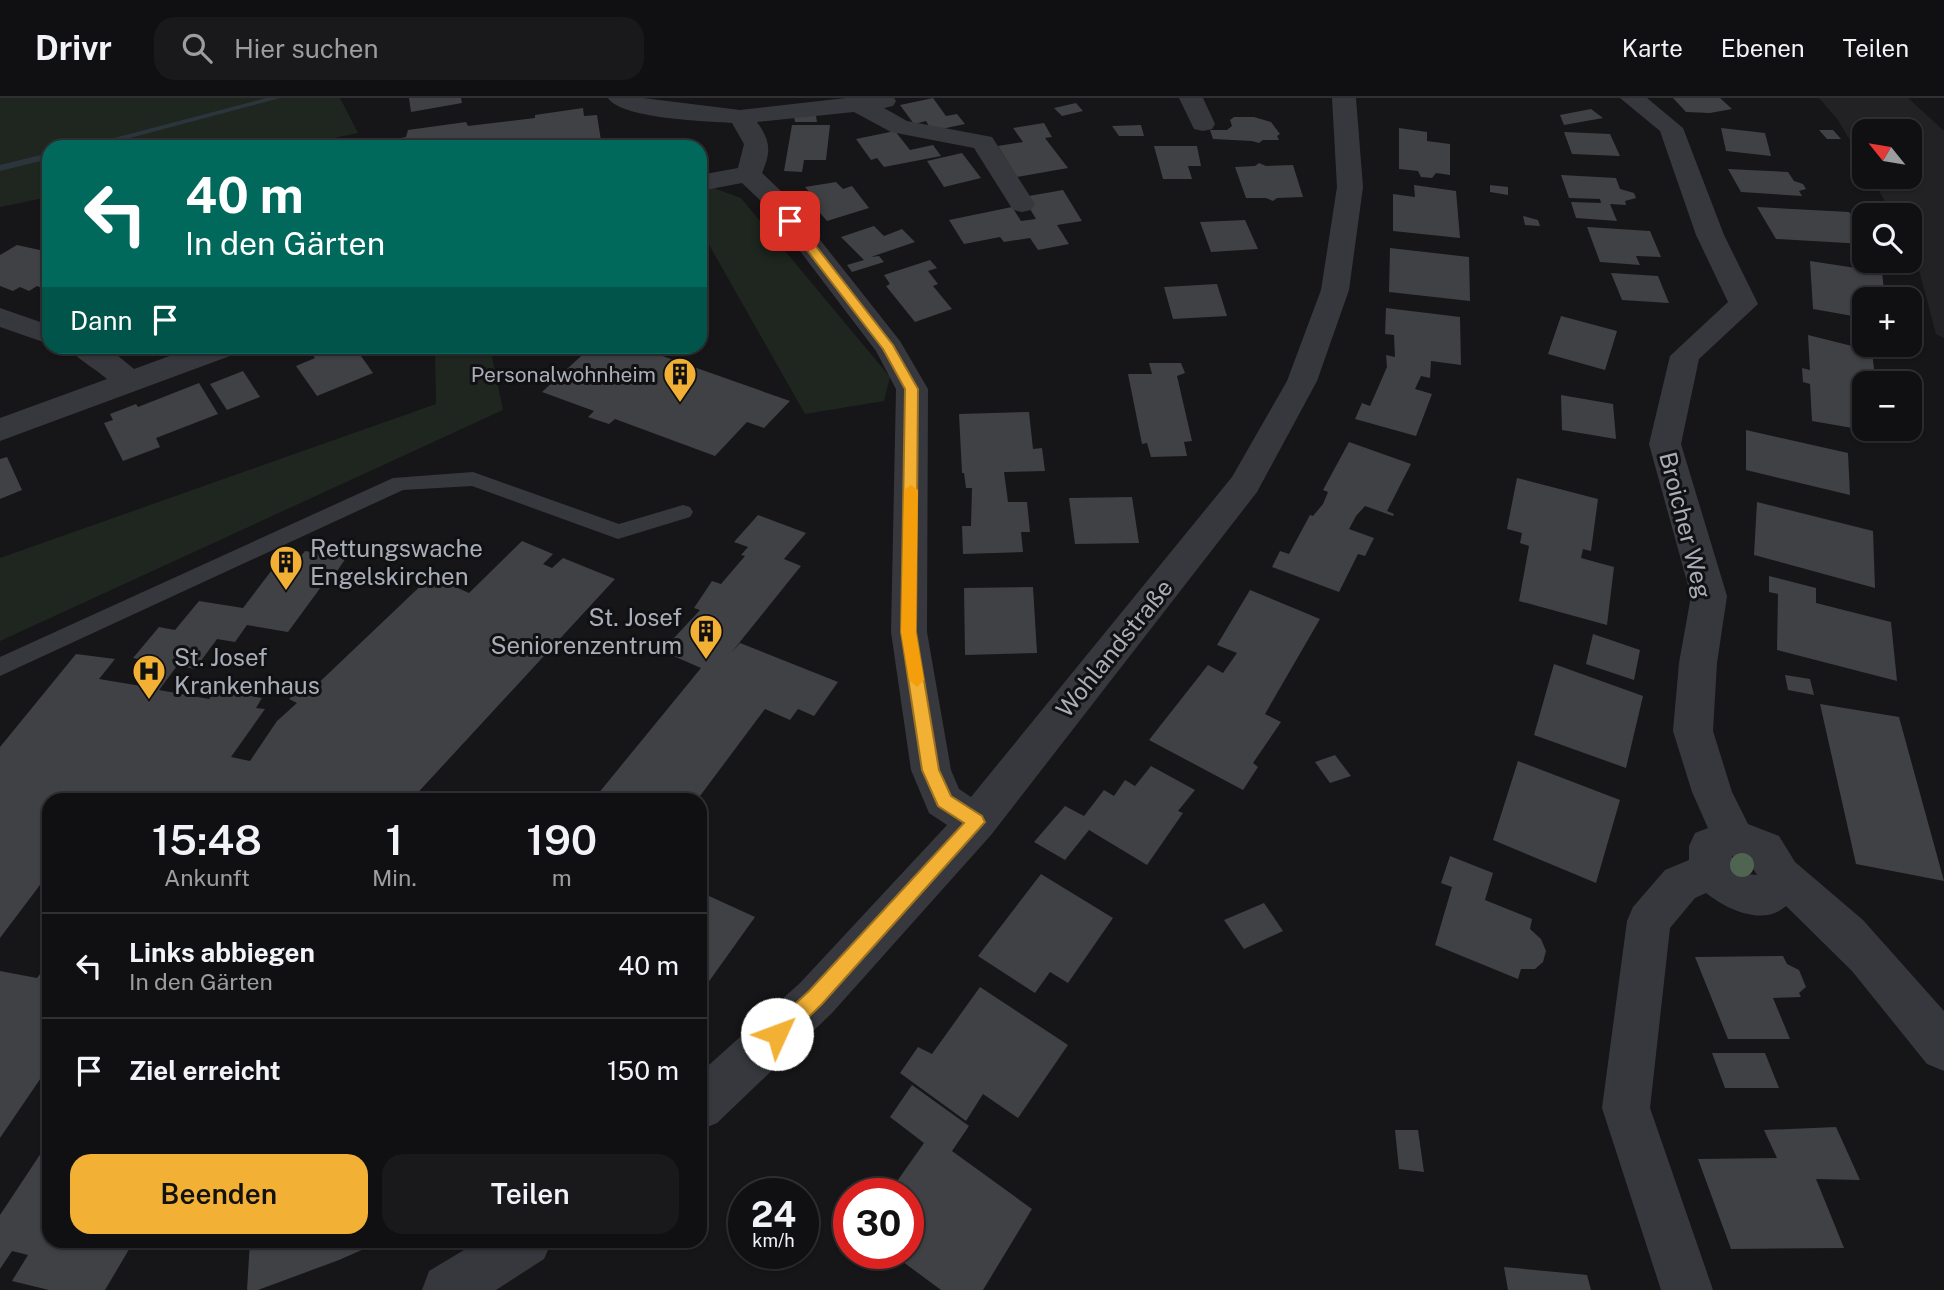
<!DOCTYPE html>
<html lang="de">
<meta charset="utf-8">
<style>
:root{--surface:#101012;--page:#19191b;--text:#f1f3f6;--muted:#9c9d9f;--line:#303032;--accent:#f2b134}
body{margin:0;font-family:"Public Sans",sans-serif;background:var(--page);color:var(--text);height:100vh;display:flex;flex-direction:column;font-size:26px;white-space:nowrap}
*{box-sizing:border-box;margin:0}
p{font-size:23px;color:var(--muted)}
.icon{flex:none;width:38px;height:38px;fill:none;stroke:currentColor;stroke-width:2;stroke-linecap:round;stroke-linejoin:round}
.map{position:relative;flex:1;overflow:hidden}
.side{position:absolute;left:42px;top:695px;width:665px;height:455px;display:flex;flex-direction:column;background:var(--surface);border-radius:21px;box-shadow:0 2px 5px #0004,0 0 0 2px var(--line)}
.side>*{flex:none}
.guide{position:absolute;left:42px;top:42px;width:665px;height:214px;border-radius:21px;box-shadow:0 2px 5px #0004,0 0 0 2px var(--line);background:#00695c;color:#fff;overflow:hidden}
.needle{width:46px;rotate:300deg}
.fabs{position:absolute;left:1852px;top:21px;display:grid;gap:14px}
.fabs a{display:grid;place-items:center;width:70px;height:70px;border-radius:14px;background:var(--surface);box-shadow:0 2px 5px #0004,0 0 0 2px var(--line);font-size:35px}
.speed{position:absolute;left:728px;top:1080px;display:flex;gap:14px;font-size:35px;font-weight:700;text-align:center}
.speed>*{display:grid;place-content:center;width:91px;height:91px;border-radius:50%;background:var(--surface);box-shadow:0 2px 5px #0004,0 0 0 2px var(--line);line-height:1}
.speed small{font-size:18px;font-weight:400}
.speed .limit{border:10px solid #d22;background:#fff;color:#111}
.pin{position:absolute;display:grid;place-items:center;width:60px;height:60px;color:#fff;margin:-30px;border-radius:14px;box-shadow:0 4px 10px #0006}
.me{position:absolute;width:77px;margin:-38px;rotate:47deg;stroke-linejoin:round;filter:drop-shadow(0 0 5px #0008)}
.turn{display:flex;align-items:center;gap:24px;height:147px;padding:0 28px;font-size:32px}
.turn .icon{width:91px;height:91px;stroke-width:2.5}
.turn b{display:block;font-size:49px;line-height:60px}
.then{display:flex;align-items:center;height:66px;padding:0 28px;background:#0003;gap:14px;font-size:26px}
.eta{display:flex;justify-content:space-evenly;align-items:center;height:119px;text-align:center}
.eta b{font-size:42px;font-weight:600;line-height:49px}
.action{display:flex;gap:14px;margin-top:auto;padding:14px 28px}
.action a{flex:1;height:80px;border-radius:21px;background:var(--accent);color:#111;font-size:28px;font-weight:600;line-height:80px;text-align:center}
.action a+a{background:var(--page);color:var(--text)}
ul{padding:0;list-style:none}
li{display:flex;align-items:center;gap:21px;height:105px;padding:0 28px;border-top:2px solid var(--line)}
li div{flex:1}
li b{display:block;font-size:26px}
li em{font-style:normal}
header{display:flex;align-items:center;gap:42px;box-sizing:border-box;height:98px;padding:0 35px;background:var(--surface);border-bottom:2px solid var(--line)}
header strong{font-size:33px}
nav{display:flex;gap:38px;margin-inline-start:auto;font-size:24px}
.search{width:490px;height:63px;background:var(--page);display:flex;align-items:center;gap:18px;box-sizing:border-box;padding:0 24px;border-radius:21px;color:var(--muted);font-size:26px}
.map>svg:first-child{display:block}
</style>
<header>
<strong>Drivr</strong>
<div class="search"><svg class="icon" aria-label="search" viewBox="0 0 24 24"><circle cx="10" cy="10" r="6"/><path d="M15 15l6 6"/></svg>Hier suchen</div>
<nav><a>Karte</a><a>Ebenen</a><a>Teilen</a></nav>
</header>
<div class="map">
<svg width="1944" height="1192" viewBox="0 0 1944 1192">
<rect width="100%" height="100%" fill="#161618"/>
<!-- built -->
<path fill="#222225" d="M1819,0H1908L1944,33V240L1936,236L1916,161L1909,149V117H1893L1871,79H1909V33H1864V66L1838,22Z"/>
<!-- green -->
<path fill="#1e261f" d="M0,0H340L358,35L290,49H49V99L0,109Z
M708,88L741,100L890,279L884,303L805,316L708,145L700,142V91Z
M435,249H490L503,312L0,543V460L436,306Z"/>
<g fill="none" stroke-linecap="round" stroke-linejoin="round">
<!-- stream -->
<path fill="#2c353c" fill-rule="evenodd" d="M266,0H280L96,49H80Z
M49,55V61L0,73V67Z"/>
</g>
<!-- building -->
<path fill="#404145" d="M409,0H461L462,5L411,14Z
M933,0L946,18L957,16L965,26L932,33L926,23L914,26L900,7Z
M1673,0H1720L1732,11L1710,15L1686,14Z
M1076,5L1083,13L1062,18L1054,10Z
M583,10L584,18L597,17L602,49H350L406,39L408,32L466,24L468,28L535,20V17Z
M1591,11L1603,20L1564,27L1560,17Z
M794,18H816L817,24H795Z
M1234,19H1254L1271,24L1280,36L1277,38L1279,42H1263L1259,45L1252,43L1213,41L1210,32H1227L1232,28L1230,22Z
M1044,25L1052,39L1045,40L1068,70L1017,79L998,48L1023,44L1013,30Z
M792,27H830L826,62H804L802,74L784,73Z
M1141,27L1144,38H1119L1112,28Z
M1399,30L1427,34V43L1450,46V77L1436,75L1432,80L1421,79L1418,73L1399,71Z
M1721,30L1765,35L1771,58L1726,53Z
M1819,32H1833L1841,41H1827Z
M895,33L910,52L933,47L941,58L884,69L877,60L871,62L856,41Z
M1564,34L1610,36L1620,58L1572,56Z
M1154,48H1197L1201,68H1188L1192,81H1163Z
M962,55L981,80L944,89L927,63Z
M1259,65L1266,68L1293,67L1303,99L1277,100L1273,103L1266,100H1246L1235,69L1255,68Z
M1728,71L1788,74L1794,83L1803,86L1806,91L1799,93L1802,98L1741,94Z
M1561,77L1616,80L1620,91L1634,95L1636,100L1625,103L1626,107L1610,106L1617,123L1576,120L1571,104L1601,105L1600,101L1569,100Z
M836,84L843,91L852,88L869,110L827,123L808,101L814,99L805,89Z
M1414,87L1456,93L1460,140L1393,133V96L1415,99Z
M1490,87L1508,89V97L1490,94Z
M1063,92L1082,123L1057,127L1069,146L1038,152L1030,140L1004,144L1000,139L964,146L949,122L1012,109L1021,123L1036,121L1023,99Z
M1757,109L1849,114L1864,135V146L1776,141Z
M1523,118L1538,122L1540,128L1525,127Z
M1245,122L1258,151L1211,154L1200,124Z
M874,128L884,138L902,131L915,144L871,159L879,158L884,164L852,174L847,167L864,162L841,139Z
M1587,129L1650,133L1661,159L1636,158L1640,167L1600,164Z
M17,147L49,154V193L37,188L29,193L20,189L13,193L0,188V157Z
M1390,150L1469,159L1470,203L1389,194Z
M930,162L937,170L928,173L938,186L933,188L952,211L915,224L886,188L890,186L884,177Z
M1810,163L1882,174L1885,201H1864V220L1813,211Z
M1611,175L1658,178L1669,205L1622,202Z
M1217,186L1227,218L1173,221L1164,189Z
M1386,210L1460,219L1461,267L1431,263L1430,280L1421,278L1415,291L1432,296L1416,338L1355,321L1362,305L1370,308L1387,269L1386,257L1395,259L1394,237L1385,236Z
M1561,218L1617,233L1605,272L1548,256Z
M1808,237L1872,253L1875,280L1883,282V285H1864V332L1812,323L1810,286L1803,284L1802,270L1810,272Z
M306,248H354L373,275L317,298L296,268L315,260Z
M592,248H634L790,303L764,330L747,324L715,358L615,321L609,326L588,319L594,313L542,294Z
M1149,265H1181L1185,275L1177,278L1192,343L1184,344L1187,358L1151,359L1147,345L1142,346L1128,276H1152Z
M243,273L260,299L227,312L210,286Z
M199,285L218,316L156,340L160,349L123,363L104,325L113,322L110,316L136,306L138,309Z
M1561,297L1613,306L1616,341L1562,332Z
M1029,314L1033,351L1042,350L1045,373L1004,374L1008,404H1027L1030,434H1021L1023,454L963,456L962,428H971L972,390H966L964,375H962L959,316Z
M1746,332L1848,355L1850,397L1746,372Z
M1349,344L1411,366L1387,413L1394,416L1393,418L1365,408L1356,418L1349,431L1374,440L1365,458L1358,456L1339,494L1272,469L1280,453L1289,456L1310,417L1313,418L1323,406L1328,394L1323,392Z
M7,359L22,392L0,401V361Z
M1517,380L1598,401L1591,453L1583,451L1581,460L1614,469L1607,527L1519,503L1529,448L1520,445L1522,435L1507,431Z
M1132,399L1139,445L1075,446L1069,400Z
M1757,404L1873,433L1875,490L1754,457Z
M758,417L806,435L784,461L801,468L731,555L740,545L838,584L814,618L798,611L790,622L765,611L697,702H593L701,570L662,553L700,512L694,510L712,483L721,486L745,458L741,457L748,449L734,444Z
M522,443L553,456L543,466L552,470L563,460L615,481L411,702H49V775L0,840V649L76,556L115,561L99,581L141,588L159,565L133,560L159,529L175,532L199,503L243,510L275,468L291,471L305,453L346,460L333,479L329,478L288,534L247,527L235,544L217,541L195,571L177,568L159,592L209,601L216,591L262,600L256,610L265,611L231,659L250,663L277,623L297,605L289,601L301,590L309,594L431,478L469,495Z
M1769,478L1816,490V505L1891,524L1897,583L1777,552L1778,496L1769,494Z
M1033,489L1037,555L965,557L964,490Z
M1250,492L1320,521L1265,616L1281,624L1253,665L1258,669L1243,692L1149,642L1208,567L1223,575L1237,555L1217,547Z
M1593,536L1640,552L1634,582L1586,566Z
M1554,566L1643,598L1626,670L1534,637Z
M1785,577L1810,581L1814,597L1788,592Z
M1820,606L1899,619L1944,783L1856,766Z
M1335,657L1351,678L1330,685L1315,664Z
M1518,663L1620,702L1596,785L1493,742Z
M1151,668L1195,692L1178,713L1183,715L1147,767L1089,732L1065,762L1034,744L1065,708L1084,718L1104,692L1114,698L1125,682L1135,688Z
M1450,758L1493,775L1485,802L1532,821L1530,831L1541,841L1546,853L1543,864L1535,871H1521L1518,881L1435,847L1452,789L1441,785Z
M1041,776L1113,820L1068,885L1050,874L1035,895L978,858Z
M709,798L755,819L700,896V811Z
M1264,805L1283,833L1244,851L1224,822Z
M1783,858L1787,866L1799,872L1806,889L1799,895L1801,899L1773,900L1790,941H1728L1695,859Z
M49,864V968L0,1040V873L37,880Z
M980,889L1068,947L1018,1020L983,996L966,1023L900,975L918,949L932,956Z
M1712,955H1765L1779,990H1725Z
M912,987L969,1028L952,1053L1032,1111L983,1192H941L891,1155H908V1096H888L924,1045L890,1019Z
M1836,1029L1860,1082L1816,1081L1844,1150L1731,1151L1698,1061L1777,1060L1764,1032Z
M1395,1032H1418L1424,1074L1399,1071Z
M49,1043V1143H134L105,1192H49L12,1183L28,1157L12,1153L0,1171V1117Z
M250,1143H382L339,1162L258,1192H247Z
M1504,1169L1587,1177L1591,1192H1508Z"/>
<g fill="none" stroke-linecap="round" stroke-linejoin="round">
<!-- service -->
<path fill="#37383d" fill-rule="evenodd" d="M473,374L619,426L683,407L690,409L693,414L690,419L618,441L472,388L403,392L0,578V559L393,380Z"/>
<!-- minor -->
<path fill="#37383d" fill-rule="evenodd" d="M608,0H643L740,12L846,0H894L896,3L893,8L884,10L907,23L992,39L1035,106L1031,112L1022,114L1013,112L974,50L891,34L854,14L757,24C771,43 771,54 762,75L783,95L900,243L928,291L927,534L951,672L959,691L971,699L1232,379L1287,283L1321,192L1337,89L1332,0H1356L1363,89L1349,192L1317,283L1257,394L991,737L832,915L717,1025L700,1032V975L800,885L947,727L929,715L911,672L891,534L896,291L876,253L765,107L742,85L700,93V77L738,70L744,46L732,25C706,23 622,21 608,0Z
M1179,0H1203L1215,26L1212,31L1203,33L1194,31Z
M1620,0H1647L1683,30L1724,137L1758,206L1699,261L1681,346L1727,498L1717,565L1713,633L1732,694L1748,726L1779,738L1795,764L1863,822L1944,913V973L1927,966L1852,873L1786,808C1763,829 1726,811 1706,795L1695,800L1670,830L1650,1010L1713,1192H1661L1602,1010L1627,823L1633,809L1665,772L1689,762V748L1695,735L1708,730L1692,694L1673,633L1679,565L1691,498L1649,346L1670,258L1728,204L1696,137L1660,33ZM1732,758L1749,764L1757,777L1747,776L1732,764Z
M0,210L49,227V246L0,229Z
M67,248H106L134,271L197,248H242L238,255L0,343V320L107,281C97,272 74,259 67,248Z
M479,1143H552L544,1161L496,1192H422L429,1173Z"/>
</g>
<!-- trees -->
<circle fill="#506452" cx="1742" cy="767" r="12"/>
<!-- route -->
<path fill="#f2b134" stroke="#9d7322" stroke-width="2" d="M786,120H794L893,247L918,291L916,534L939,672L951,698L982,718L985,724L822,906L784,943L777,945L770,943L768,936L770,929L809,893L964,725L938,708L922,672L901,534L905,291L883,251L786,125Z"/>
<!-- slow -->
<path fill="#f59e0b" d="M911,387L918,392L916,534L924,582L917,589L909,582L901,534L904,392Z"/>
<!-- icons -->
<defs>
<symbol id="building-pin" viewBox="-11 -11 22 30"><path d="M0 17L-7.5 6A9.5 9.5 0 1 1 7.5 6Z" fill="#f2b134" stroke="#111113"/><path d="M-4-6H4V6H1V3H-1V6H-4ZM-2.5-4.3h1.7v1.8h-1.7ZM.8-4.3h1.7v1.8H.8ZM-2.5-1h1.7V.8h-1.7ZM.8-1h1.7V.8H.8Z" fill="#111"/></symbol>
<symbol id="hospital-pin" viewBox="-11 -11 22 30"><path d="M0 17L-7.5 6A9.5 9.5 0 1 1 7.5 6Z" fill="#f2b134" stroke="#111113"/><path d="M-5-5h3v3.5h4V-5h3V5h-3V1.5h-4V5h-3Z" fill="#111"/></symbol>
</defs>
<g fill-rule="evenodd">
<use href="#building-pin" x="661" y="257" width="38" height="52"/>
<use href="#building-pin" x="267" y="445" width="38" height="52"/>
<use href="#building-pin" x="687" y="514" width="38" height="52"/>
<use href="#hospital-pin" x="130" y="554" width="38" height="52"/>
</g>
<g text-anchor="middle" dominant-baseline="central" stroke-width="6" stroke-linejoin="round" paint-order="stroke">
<!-- far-poi labels -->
<g font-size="21" fill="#a8adb8" stroke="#111113" text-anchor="end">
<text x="656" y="276">Personalwohnheim</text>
</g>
<!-- street labels -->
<g font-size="24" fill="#a8adb8" stroke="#111113">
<text transform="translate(1686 427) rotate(76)">Broicher Weg</text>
<text transform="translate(1114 550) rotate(-51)">Wohlandstraße</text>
</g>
<!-- poi labels -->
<g font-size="24" fill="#a8adb8" stroke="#111113" text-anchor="start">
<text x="310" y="450">Rettungswache<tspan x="310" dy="28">Engelskirchen</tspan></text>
<text x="682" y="519" text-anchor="end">St. Josef<tspan x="682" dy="28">Seniorenzentrum</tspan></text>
<text x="174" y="559">St. Josef<tspan x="174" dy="28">Krankenhaus</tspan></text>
</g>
</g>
</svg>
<div class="fabs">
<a><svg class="needle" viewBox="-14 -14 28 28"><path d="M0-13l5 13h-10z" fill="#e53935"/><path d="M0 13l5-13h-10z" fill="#9c9d9f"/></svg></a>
<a><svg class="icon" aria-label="search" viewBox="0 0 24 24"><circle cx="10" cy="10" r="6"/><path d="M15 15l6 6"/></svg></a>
<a>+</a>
<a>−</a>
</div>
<div class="speed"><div>24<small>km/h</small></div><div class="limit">30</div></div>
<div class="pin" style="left:790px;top:123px;background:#d93025"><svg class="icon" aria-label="arrive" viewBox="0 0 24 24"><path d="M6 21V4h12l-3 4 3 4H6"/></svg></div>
<svg class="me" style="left:777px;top:936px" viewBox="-20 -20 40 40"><circle r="19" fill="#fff"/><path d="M0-13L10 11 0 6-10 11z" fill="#f2b134"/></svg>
<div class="guide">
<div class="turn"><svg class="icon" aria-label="left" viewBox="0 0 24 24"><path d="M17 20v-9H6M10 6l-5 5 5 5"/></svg><div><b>40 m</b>In den Gärten</div></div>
<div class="then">Dann<svg class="icon" aria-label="arrive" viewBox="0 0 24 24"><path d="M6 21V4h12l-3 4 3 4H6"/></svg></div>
</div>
<section class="side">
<div class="eta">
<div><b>15:48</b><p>Ankunft</p></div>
<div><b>1</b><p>Min.</p></div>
<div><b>190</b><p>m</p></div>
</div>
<ul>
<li><svg class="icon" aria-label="left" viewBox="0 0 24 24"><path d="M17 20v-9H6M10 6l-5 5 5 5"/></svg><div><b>Links abbiegen</b><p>In den Gärten</p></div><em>40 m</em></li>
<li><svg class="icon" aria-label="arrive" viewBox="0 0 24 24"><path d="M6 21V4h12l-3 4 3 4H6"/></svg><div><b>Ziel erreicht</b></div><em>150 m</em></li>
</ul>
<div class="action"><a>Beenden</a><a>Teilen</a></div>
</section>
</div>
